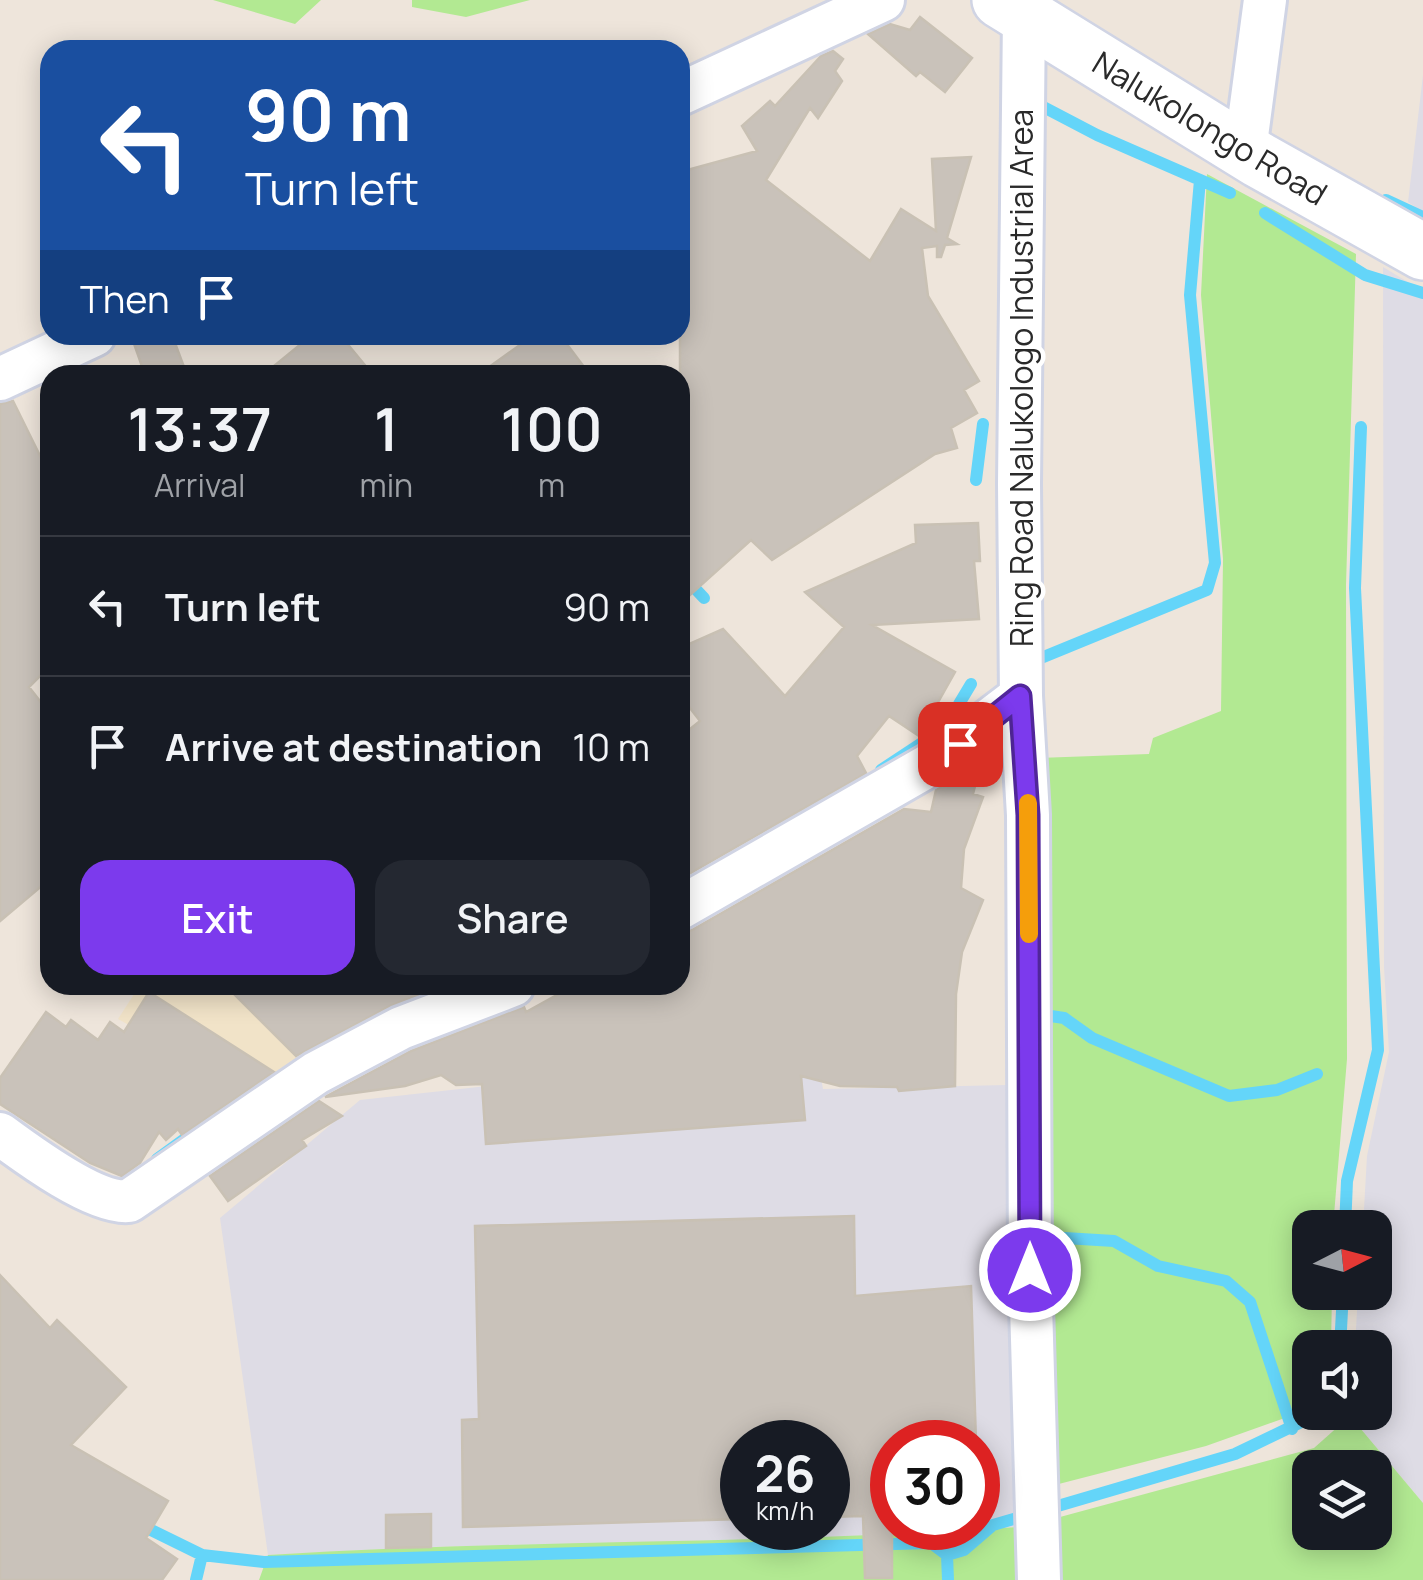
<!DOCTYPE html>
<style>
:root{--surface:#171b24;--page:#242831;--text:#f1f3f6;--muted:#9ea1a6;--line:#363941;--accent:#7c3aed}
body{margin:0;font-family:Manrope,sans-serif;background:var(--page);color:var(--text);height:100vh;display:flex;flex-direction:column;font-size:38px;white-space:nowrap}
*{box-sizing:border-box;margin:0}
p{font-size:32px;color:var(--muted)}
.icon{flex:none;width:55px;height:55px;fill:none;stroke:currentColor;stroke-width:2;stroke-linecap:round;stroke-linejoin:round}
.map{position:relative;flex:1;overflow:hidden}
.drawer{position:absolute;left:40px;top:365px;width:650px;height:630px;display:flex;flex-direction:column;background:var(--surface);border-radius:30px;box-shadow:0 5px 25px #0003}
.drawer>*{flex:none}
.banner{position:absolute;left:40px;top:40px;width:650px;height:305px;border-radius:30px;box-shadow:0 5px 25px #0003;background:#1a4fa0;color:#fff;overflow:hidden}
.needle{width:65px;rotate:84deg}
.fabs{position:absolute;left:1292px;top:1210px;display:grid;gap:20px}
.fabs a{display:grid;place-items:center;width:100px;height:100px;border-radius:20px;background:var(--surface);box-shadow:0 5px 25px #0003;font-size:50px}
.speed{position:absolute;left:720px;top:1420px;display:flex;gap:20px;font-size:50px;font-weight:700;text-align:center}
.speed>*{display:grid;place-content:center;width:130px;height:130px;border-radius:50%;background:var(--surface);box-shadow:0 5px 25px #0003;line-height:1}
.speed small{font-size:25px;font-weight:400}
.speed .limit{border:15px solid #d22;background:#fff;color:#111}
.pin{position:absolute;display:grid;place-items:center;width:85px;height:85px;color:#fff;margin:-42px;border-radius:20px;box-shadow:0 5px 15px #0006}
.me{position:absolute;width:110px;margin:-55px;rotate:0deg;stroke-linejoin:round;filter:drop-shadow(0 0 8px #0008)}
.turn{display:flex;align-items:center;gap:35px;height:210px;padding:0 40px;font-size:45px}
.turn .icon{width:130px;height:130px;stroke-width:2.5}
.turn b{display:block;font-size:70px;line-height:85px}
.then{display:flex;align-items:center;height:95px;padding:0 40px;background:#0003;gap:20px;font-size:38px}
.eta{display:flex;justify-content:space-evenly;align-items:center;height:170px;text-align:center}
.eta b{font-size:60px;font-weight:600;line-height:70px}
.cta{display:flex;gap:20px;margin-top:auto;padding:20px 40px}
.cta a{flex:1;height:115px;border-radius:30px;background:var(--accent);color:#fff;font-size:40px;font-weight:600;line-height:115px;text-align:center}
.cta a+a{background:var(--page);color:var(--text)}
ul{padding:0;list-style:none}
li{display:flex;align-items:center;gap:30px;height:140px;padding:0 40px;border-top:2px solid var(--line)}
li div{flex:1}
li b{display:block;font-size:38px}
li em{font-style:normal}
.map>svg:first-child{display:block}
</style>
<div class="map">
<svg width="1423" height="1580" viewBox="0 0 1423 1580">
<rect width="100%" height="100%" fill="#eee5db"/>
<!-- industrial -->
<path fill="#dedce5" fill-rule="evenodd" d="M1423,75V212L1408,202Z
M1383,267L1423,291V1503L1350,1416V1413L1375,1412V1348L1355,1347L1358,1293L1375,1292V1228L1363,1227L1367,1156L1389,1052L1384,967Z
M818,1062L823,1089L1008,1085L1019,1527L863,1538L431,1547L268,1555L220,1218L360,1100L551,1079ZM742,1442H828V1528H742ZM892,1442H978V1528H892Z"/>
<!-- education -->
<path fill="#f1e3c8" d="M140,985H265L320,1063L255,1094L118,1019Z"/>
<!-- green -->
<path fill="#b2e992" fill-rule="evenodd" d="M213,0H321L295,24Z
M412,0H530L466,17L412,7Z
M1207,174L1356,254L1346,585L1347,1059L1333,1227L1310,1228V1292L1332,1293L1331,1347L1310,1348V1409L1206,1446L1051,1486L1038,758L1149,754L1153,738L1221,711L1223,559L1201,295Z
M1350,1416L1423,1503V1580H1051L1049,1520L1314,1448ZM1310,1468H1375V1532H1310Z
M1019,1527L1018,1580H259L268,1555C518,1539 769,1545 1019,1527Z"/>
<g fill="none" stroke-linecap="round" stroke-linejoin="round">
<!-- stream -->
<path stroke="#64d5f9" stroke-width="12" d="M1032,101L1097,135L1230,193
M1386,200L1423,217
M1265,213L1365,275L1423,293
M976,480L983,424
M680,588L688,581L704,598
M1041,658L1207,590L1215,563L1190,295L1200,180
M959,704L971,684
M881,770L934,735L951,717
M1044,1007V1015L1064,1018L1092,1038L1229,1096L1277,1090L1317,1074
M157,1159L197,1130
M1345,1228L1347,1181L1378,1050L1355,588L1361,427
M1048,1237L1114,1241L1158,1266L1226,1281L1250,1302L1292,1429
M1340,1348L1343,1292
M139,1524L202,1555L264,1562L931,1543L947,1555
M196,1580L202,1555
M948,1580L947,1555L964,1550L993,1525L1235,1454L1322,1412"/>
</g>
<!-- building -->
<path fill="#c9c2ba" stroke="#c9c1b4" stroke-width="2.5" d="M920,17L972,58L945,92L920,72L916,76L868,34L890,24L910,30Z
M833,51L843,59L835,71L842,81L818,118L810,108L766,180L870,261L901,209L936,231L932,159L971,157L947,238L957,244L945,245L941,257H937V246L922,248L928,296L979,381L964,390L977,413L951,428L957,448L935,454L772,560L751,540L680,604V172L757,151L742,126L770,101L775,106L821,56Z
M131,335H172L187,375H145Z
M312,335H340L373,375H263Z
M534,335H560L590,375H478Z
M13,401L50,476V666L29,687L50,714V879L0,921V404Z
M978,523L980,561H974L979,619L872,625L955,672L919,736L889,716L857,756L866,773L680,879V737L700,721L680,695V648L723,629L785,696L844,627L805,592L916,543L915,525Z
M953,779L975,786L973,794L983,797L964,849L961,888L983,900L962,952L956,994L955,1086L899,1091L897,1087L840,1086L801,1076L805,1120L486,1144L482,1084L456,1085L441,1075L405,1086L325,1097L411,1051L524,1007L526,1012L575,985H680V933L692,930L904,809L931,812L936,790Z
M225,985H443L390,1006L296,1056Z
M149,992L274,1072L182,1135L178,1129L166,1140L159,1132L140,1163L122,1176L90,1163L0,1104V1078L46,1012L66,1027L71,1020L98,1040L110,1022L124,1032Z
M319,1101L342,1116L302,1140L306,1146L228,1201L210,1176Z
M854,1216L855,1296L971,1286L976,1442H892V1578H865L863,1516L828,1517V1442H742V1519L463,1527L462,1420L479,1419L475,1226Z
M0,1275L50,1328L57,1320L126,1387L71,1445L168,1501L146,1538L177,1559L162,1580H0Z
M431,1514V1547L386,1548V1515Z"/>
<g fill="none" stroke-linecap="round" stroke-linejoin="round">
<defs>
<path id="street" d="M1024,15L1019,484L1021,696L1028,815L1030,1270L1039,1580
M680,94L883,0
M1245,151L1265,0
M0,379L94,335
M680,908L933,763L1021,696
M0,1134C27,1154 96,1205 129,1201L316,1073L401,1028L513,985"/>
<path id="secondary" d="M1000,0L1259,160L1423,252"/>
</defs>
<!-- street casing -->
<use href="#street" stroke="#d0d4e4" stroke-width="48"/>
<!-- secondary casing -->
<use href="#secondary" stroke="#d0d4e4" stroke-width="60"/>
<!-- street -->
<use href="#street" stroke="#fff" stroke-width="42"/>
<!-- secondary -->
<use href="#secondary" stroke="#fff" stroke-width="55"/>
</g>
<g fill="none" stroke-linecap="round" stroke-linejoin="round">
<defs>
<path id="route" d="M960,744L1020,696L1028,815L1030,1270"/>
</defs>
<!-- route casing -->
<use href="#route" stroke="#51269a" stroke-width="25"/>
<!-- route -->
<use href="#route" stroke="#7c3aed" stroke-width="18"/>
<!-- slow -->
<path stroke="#f59e0b" stroke-width="18" d="M1028,803L1029,934"/>
</g>
<g text-anchor="middle" dominant-baseline="central" stroke-width="9" stroke-linejoin="round" paint-order="stroke">
<!-- street labels -->
<g font-size="32" fill="#2a2a2a" stroke="#fff">
<text transform="translate(1210 128) rotate(31)">Nalukolongo Road</text>
<text transform="translate(1021 378) rotate(-90)">Ring Road Nalukologo Industrial Area</text>
</g>
</g>
</svg>
<div class="fabs">
<a><svg class="needle" viewBox="-14 -14 28 28"><path d="M0-13l5 13h-10z" fill="#e53935"/><path d="M0 13l5-13h-10z" fill="#9ea1a6"/></svg></a>
<a><svg class="icon" aria-label="sound" viewBox="0 0 24 24"><path d="M4 9h4l5-4v14l-5-4H4zM17 9q2 3 0 6"/></svg></a>
<a><svg class="icon" aria-label="layers" viewBox="0 0 24 24"><path d="M12 4l9 5-9 5-9-5zM3 14l9 5 9-5"/></svg></a>
</div>
<div class="speed"><div>26<small>km/h</small></div><div class="limit">30</div></div>
<div class="pin" style="left:960px;top:744px;background:#d93025"><svg class="icon" aria-label="arrive" viewBox="0 0 24 24"><path d="M6 21V4h12l-3 4 3 4H6"/></svg></div>
<svg class="me" style="left:1030px;top:1270px" viewBox="-20 -20 40 40"><circle r="17" fill="#7c3aed" stroke="#fff" stroke-width="3"/><path d="M0-11L8 9 0 5-8 9z" fill="#fff"/></svg>
<div class="banner">
<div class="turn"><svg class="icon" aria-label="left" viewBox="0 0 24 24"><path d="M17 20v-9H6M10 6l-5 5 5 5"/></svg><div><b>90 m</b>Turn left</div></div>
<div class="then">Then<svg class="icon" aria-label="arrive" viewBox="0 0 24 24"><path d="M6 21V4h12l-3 4 3 4H6"/></svg></div>
</div>
<section class="drawer">
<div class="eta">
<div><b>13:37</b><p>Arrival</p></div>
<div><b>1</b><p>min</p></div>
<div><b>100</b><p>m</p></div>
</div>
<ul>
<li><svg class="icon" aria-label="left" viewBox="0 0 24 24"><path d="M17 20v-9H6M10 6l-5 5 5 5"/></svg><div><b>Turn left</b></div><em>90 m</em></li>
<li><svg class="icon" aria-label="arrive" viewBox="0 0 24 24"><path d="M6 21V4h12l-3 4 3 4H6"/></svg><div><b>Arrive at destination</b></div><em>10 m</em></li>
</ul>
<div class="cta"><a>Exit</a><a>Share</a></div>
</section>
</div>
